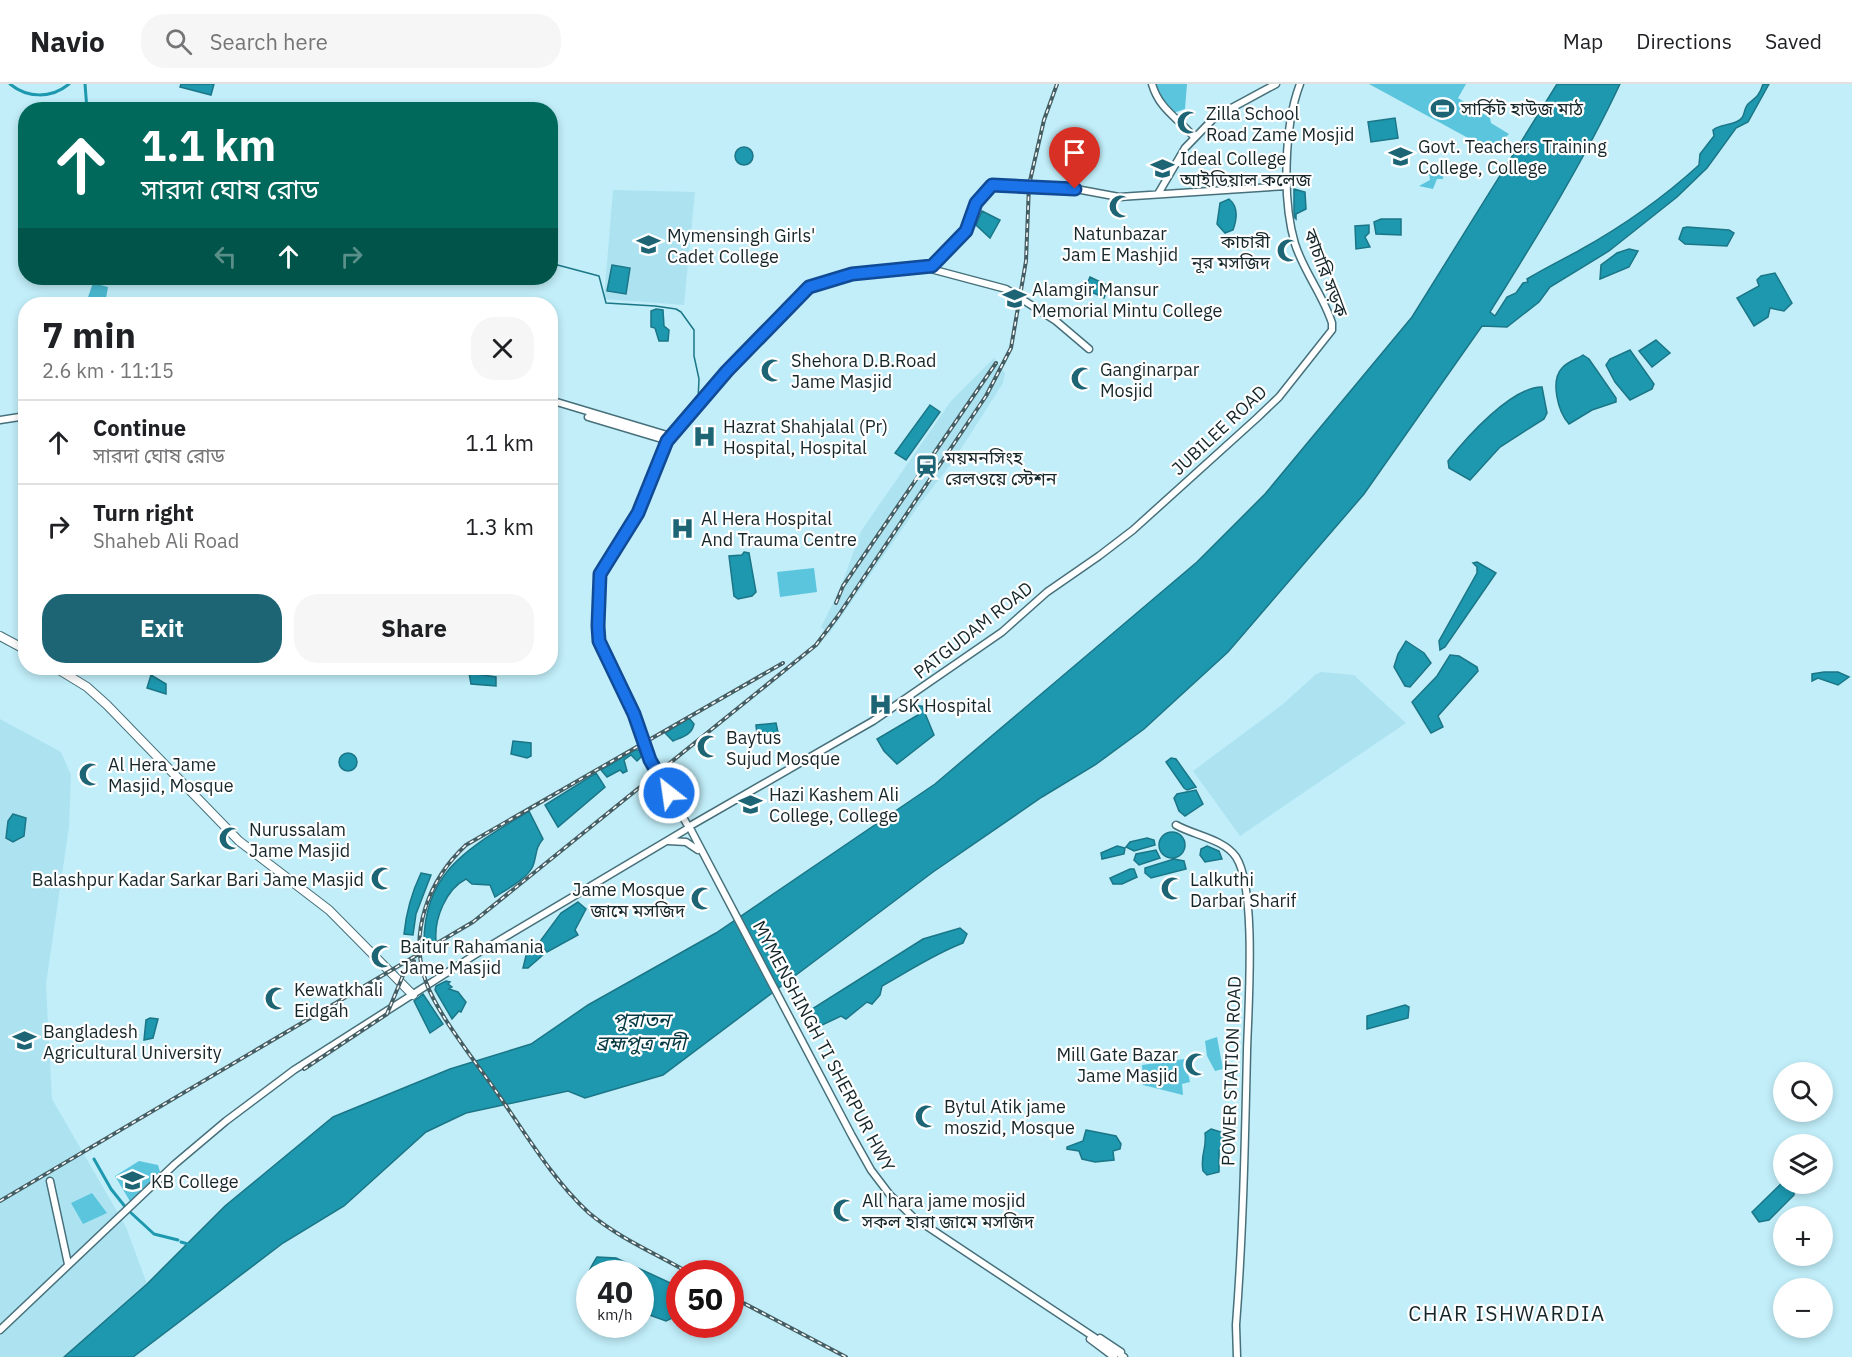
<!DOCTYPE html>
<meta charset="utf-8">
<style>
:root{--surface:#fff;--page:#f6f6f6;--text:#202124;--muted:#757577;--line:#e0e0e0;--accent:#1d6574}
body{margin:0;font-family:"IBM Plex Sans","Noto Sans Bengali",sans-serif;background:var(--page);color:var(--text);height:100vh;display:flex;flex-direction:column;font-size:22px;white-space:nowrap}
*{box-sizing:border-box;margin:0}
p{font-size:20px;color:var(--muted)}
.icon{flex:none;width:33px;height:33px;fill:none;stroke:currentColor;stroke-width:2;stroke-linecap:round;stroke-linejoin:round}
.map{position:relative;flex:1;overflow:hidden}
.details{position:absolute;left:18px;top:213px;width:540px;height:378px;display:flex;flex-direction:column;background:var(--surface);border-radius:24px;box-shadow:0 3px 9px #0003}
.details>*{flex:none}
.top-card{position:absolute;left:18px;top:18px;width:540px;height:183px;border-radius:24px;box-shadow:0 3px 9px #0003;background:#00695c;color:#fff;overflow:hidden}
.fabs{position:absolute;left:1773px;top:978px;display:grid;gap:12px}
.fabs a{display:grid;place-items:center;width:60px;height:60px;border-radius:50%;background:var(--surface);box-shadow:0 3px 9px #0003;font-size:30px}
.speed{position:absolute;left:576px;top:1176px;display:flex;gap:12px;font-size:30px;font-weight:700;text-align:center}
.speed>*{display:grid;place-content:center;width:78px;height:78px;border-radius:50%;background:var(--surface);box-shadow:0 3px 9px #0003;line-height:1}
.speed small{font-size:15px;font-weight:400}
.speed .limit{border:9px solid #d22;background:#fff;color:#111}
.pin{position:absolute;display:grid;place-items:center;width:51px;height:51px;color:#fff;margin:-62px -26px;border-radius:50% 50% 50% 0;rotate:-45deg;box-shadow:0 0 6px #0007}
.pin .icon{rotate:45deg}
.me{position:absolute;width:66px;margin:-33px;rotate:330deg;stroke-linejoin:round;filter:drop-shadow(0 0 4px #0008)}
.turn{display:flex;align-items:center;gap:21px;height:126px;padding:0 24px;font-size:27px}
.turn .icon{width:78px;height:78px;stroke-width:2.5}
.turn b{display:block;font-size:42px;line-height:51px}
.lanes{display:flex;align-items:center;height:57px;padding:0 24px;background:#0003;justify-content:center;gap:30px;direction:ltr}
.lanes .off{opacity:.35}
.round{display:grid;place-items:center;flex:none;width:63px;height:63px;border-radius:24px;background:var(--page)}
.headline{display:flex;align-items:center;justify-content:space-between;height:102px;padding:0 24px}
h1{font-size:36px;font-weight:800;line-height:45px}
.primary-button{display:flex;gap:12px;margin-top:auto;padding:12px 24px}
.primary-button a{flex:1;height:69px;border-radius:24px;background:var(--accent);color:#fff;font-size:24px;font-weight:800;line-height:69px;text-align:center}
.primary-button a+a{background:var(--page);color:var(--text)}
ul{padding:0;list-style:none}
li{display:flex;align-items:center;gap:18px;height:84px;padding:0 24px;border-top:2px solid var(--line)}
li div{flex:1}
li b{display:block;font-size:22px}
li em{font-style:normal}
header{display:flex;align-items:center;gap:36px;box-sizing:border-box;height:84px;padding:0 30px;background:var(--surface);border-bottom:2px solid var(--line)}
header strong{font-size:28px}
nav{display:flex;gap:33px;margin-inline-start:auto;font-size:21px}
.search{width:420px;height:54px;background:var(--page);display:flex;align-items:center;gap:15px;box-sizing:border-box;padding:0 21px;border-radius:24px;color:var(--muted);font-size:22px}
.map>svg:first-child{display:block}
</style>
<header>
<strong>Navio</strong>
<div class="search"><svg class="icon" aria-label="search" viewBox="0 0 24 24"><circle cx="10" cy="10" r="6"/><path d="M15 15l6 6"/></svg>Search here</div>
<nav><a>Map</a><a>Directions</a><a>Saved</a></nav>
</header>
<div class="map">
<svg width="1852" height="1273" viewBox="0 0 1852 1273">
<rect width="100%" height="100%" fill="#c1eef9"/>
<!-- built -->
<path fill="#ade3f1" d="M613,106L695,108L684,221L604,215Z
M994,274L1005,289L1003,299L954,376L919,421L829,550L821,543L840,505L861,447L951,317Z
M1321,588L1354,591L1406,639L1240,752L1193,687L1283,620L1315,591Z
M0,635L61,668L71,691L69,743L46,900L52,1015L126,1143L147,1200L64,1273H0Z"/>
<!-- green -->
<path fill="#5ac5dd" d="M1153,0H1187L1185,25L1173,29L1163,24Z
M1369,0H1466L1458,14L1490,34L1491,39L1509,50L1492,67Z
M1444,85L1443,95H1437L1433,105L1419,102L1430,96L1429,88Z
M814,484L817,508L780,513L777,488Z
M1217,953L1223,985L1215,987L1207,972L1205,957Z
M1185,975L1190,998L1182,1000L1183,1011L1143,1001L1142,981Z
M139,1077L158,1081L161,1091L131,1119L115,1092Z
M92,1109L107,1129L83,1140L71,1119Z"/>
<!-- forest -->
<path fill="#4bb9d1" d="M93,199L108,203L105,220L87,216Z"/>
<!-- water -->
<path fill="#1d98af" stroke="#1b7687" stroke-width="1.5" d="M181,0H214L211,11L180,3Z
M1557,0H1620C1583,79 1536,154 1490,228L1495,232L1507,213L1516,209L1523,199L1528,198L1527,195C1545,184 1562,176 1580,166C1623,142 1663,114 1699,81L1700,70L1714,52L1713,46C1720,40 1727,42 1736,38C1747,34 1742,25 1749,19C1757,13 1760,10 1763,0H1769L1748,38L1736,44L1707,84L1677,113L1609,167L1550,203L1539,218L1507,243L1482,242L1364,410L1228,568L1144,645L1095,681L1042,713L933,788L663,991L585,1014L568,1007L466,1029L426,1048L344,1122L283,1159L133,1273H64L147,1200L225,1122L333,1033L450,985L531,960L588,921L716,849L935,700L1197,478L1265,410L1412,233Z
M1395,34L1398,54L1371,58L1368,38Z
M735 72a9 9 0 1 1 18 0a9 9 0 1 1-18 0Z
M1294,105L1305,108L1306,125L1296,130V135L1294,133Z
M1229,115C1239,123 1237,135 1233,146L1225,149L1217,140L1220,119Z
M982,127L1000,136L990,154L976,141Z
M1381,135H1401V151L1376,150L1374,138Z
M1369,141V149L1365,153L1370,163L1356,165L1355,142Z
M1687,143L1729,146L1734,149L1727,162L1685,160L1679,155L1683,144Z
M1629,165L1638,167L1629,183L1600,195L1601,181L1617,169Z
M612,181L630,184L626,210L607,207Z
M1775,189L1792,219L1784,227L1770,224L1768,233L1754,242L1737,214L1759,202L1757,196L1761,192Z
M1090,193L1109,202L1104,214L1085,205Z
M656,225L663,226L664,242L669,246L668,257H659L655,244L651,243V227Z
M1656,256L1670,269L1652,283L1639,267Z
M1630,266L1654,300L1652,305L1630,316L1615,298L1606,281L1610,275Z
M1583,271L1589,275L1616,314V318L1592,326L1569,340C1558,328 1550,297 1562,284C1567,278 1577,275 1583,271Z
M1542,303L1547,329L1544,335L1500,363L1470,396L1449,384L1448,377C1466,354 1511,303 1542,303Z
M930,321L940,328L906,376L895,369Z
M744,468L749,469L756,508L752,512L738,515L734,512L729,472L742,471Z
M1477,478L1496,489L1445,563L1440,566L1439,557L1477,489V483L1473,479Z
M1406,557L1424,569L1431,579L1410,603L1405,602L1394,583L1398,570Z
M1450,571L1459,572L1477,583L1478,587L1438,632L1443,643L1431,649L1412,618L1437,592Z
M1824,588H1838L1849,593L1838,601L1818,594L1812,597V590Z
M469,589L496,593V602L471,600Z
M151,591L166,600V610L147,604Z
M918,622H922L934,651L897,680L884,667L877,655L918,631Z
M689,634L694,640C692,651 682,653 673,657L665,649Z
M776,639L780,658L758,661L756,641Z
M513,657L531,659V672L527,674L511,670Z
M635,666H639L642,672L637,677L631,671L624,676L627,687L623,689L620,686L607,693L601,686Z
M339 678a9 9 0 1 1 18 0a9 9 0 1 1-18 0Z
M1171,674L1176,675L1196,703L1187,706L1184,704L1166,678Z
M596,689L605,703L558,743L545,721Z
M1196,706L1203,720L1185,732L1179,727L1174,714L1177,710Z
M529,727L543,755C535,764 537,771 533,782C527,795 507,805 495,813L490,801L472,800L466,795C446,805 434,835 436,857L432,861H424C423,785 473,762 529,727Z
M13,730L26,734L24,752L13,758L6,754L8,737Z
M1159 761a13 13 0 1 1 26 0a13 13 0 1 1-26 0Z
M1147,754L1154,756L1155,761L1134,767L1126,763L1130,758Z
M1117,762L1125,764L1124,770L1102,775L1101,769Z
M1207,762L1219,767L1222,775L1205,778L1200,771L1201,765Z
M1156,766L1160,774L1139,781L1134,776L1136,770Z
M1174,775L1184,777L1186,785L1151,794L1145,789V784Z
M1130,785H1134L1137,793L1122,800H1113L1110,794Z
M421,789L431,791L416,830L413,851L404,850C406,829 412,808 421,789Z
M578,818L586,825L575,846L578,851L547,868L540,860L541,856L561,829Z
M960,844L967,850L963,859C934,870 909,887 882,902L880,911L872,920L867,918L846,935L841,932L820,942L812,925L923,855Z
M538,862L543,865V871L528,884H523L526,872Z
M446,897L450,898L448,900L452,903L449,905L458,908L466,918L461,928L459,927L452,935L435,906L436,902Z
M423,910L443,940L430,949L414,917Z
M1405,921L1409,923L1408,934L1367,945V932Z
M150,934L158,935L153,954L144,956L146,936Z
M1211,1045L1221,1048L1224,1055L1219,1067V1088L1207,1091L1203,1087C1200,1069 1207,1067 1205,1049Z
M1086,1046L1116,1052L1121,1060L1120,1065L1113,1067L1114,1076L1095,1078L1082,1075L1079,1067L1067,1065V1063L1083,1057Z
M1783,1098L1794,1107V1111L1769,1136L1759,1138L1752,1128Z
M597,1173L616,1174L675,1201L679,1208V1231L666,1237L641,1228L640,1190H590L589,1208C583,1196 590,1184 597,1173Z"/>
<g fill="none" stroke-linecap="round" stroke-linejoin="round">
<!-- stream -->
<path stroke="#1b7687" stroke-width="1.5" d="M550,179L599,192L606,219L655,222L676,225L681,228L694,246V272L699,295L698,316"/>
<!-- canal -->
<path stroke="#1d98af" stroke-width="3" d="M10,0C27,14 51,15 69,0
M85,0L87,26
M94,1075L111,1105L127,1125
M129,1127L154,1150L178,1156
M181,1158L191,1161"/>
<defs>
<path id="major" d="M1152,0C1159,25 1178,34 1194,53
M1158,110L1185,64L1215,33L1276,0
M927,184L1006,205L1056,237L1089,265
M550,316L667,351
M588,333L665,356
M0,336L26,332
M669,352L737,276L809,203L852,190L932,181L966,147L976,119L992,101L1060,102L1119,113L1287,102
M667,357L654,394L638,429L600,490L598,542L599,557L634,630L648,672L688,742
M1176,741C1193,751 1224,755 1236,773C1257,805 1248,925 1247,967C1245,1058 1243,1150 1236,1241L1237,1273
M690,742L873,637L1002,548L1047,508L1099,472L1133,446L1257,334L1279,313L1332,246V239C1323,211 1304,188 1295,160C1282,116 1284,42 1300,0
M691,746L852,1052L871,1086L890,1111L913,1133L1124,1273
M668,757L686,758L698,766
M50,1097L68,1180
M0,1246L175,1080L226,1037L294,986L473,872L685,746
M1100,1254L1121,1268
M1090,1255L1114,1273"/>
<path id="highway" d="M0,552L26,566
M56,584L87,603L107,621L239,757L329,826L413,911"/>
</defs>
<!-- major casing -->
<use href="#major" stroke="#47707a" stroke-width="9"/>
<!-- highway casing -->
<use href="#highway" stroke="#47707a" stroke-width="10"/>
<!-- major -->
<use href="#major" stroke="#fff" stroke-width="6"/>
<!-- highway -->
<use href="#highway" stroke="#fff" stroke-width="8"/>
<defs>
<path id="rail" d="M836,519L843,502L996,279
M304,985L387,930L404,889L414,877
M0,1117L473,838L816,561L838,532L986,312L1011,264L1026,177L1029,101L1044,36L1057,0
M691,1190C657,1170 620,1155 589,1129C554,1097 527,1052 500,1013C479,982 438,932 426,898C408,849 429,795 466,761L783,579
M730,1212L846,1273"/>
</defs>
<!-- rail casing -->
<use href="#rail" stroke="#455e64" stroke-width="4"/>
<!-- rail -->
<use href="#rail" stroke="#fff" stroke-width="1.5" stroke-dasharray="4.5" stroke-linecap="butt"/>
</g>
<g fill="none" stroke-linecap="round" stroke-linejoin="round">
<defs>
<path id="route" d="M669,709L650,676L634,630L599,557L598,542L600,490L638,429L667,357L727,287L809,203L852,190L932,182L966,147L976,119L992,101L1075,105"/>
</defs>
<!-- route casing -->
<use href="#route" stroke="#114b97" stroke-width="15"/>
<!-- route -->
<use href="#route" stroke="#1a73e8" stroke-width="10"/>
</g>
<!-- icons -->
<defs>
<symbol id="stadium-bare" viewBox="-9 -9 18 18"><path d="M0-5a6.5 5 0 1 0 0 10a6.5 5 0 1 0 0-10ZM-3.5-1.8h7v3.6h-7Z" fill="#1d6574" stroke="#fff" stroke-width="2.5" paint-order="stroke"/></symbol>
<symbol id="mosque-bare" viewBox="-9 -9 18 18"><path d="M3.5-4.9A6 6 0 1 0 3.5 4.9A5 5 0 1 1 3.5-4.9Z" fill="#1d6574" stroke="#fff" stroke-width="2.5" paint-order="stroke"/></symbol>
<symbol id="university-bare" viewBox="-9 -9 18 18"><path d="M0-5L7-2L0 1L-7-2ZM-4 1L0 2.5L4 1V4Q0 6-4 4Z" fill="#1d6574" stroke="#fff" stroke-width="2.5" paint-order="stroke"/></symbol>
<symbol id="hospital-bare" viewBox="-9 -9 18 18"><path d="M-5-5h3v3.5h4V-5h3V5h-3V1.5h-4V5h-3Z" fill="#1d6574" stroke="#fff" stroke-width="2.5" paint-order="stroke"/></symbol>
<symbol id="station-bare" viewBox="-9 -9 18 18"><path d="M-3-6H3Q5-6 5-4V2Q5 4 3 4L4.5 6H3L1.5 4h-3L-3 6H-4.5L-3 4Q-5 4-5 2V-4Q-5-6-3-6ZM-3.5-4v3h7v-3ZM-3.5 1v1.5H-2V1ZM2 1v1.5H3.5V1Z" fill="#1d6574" stroke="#fff" stroke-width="2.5" paint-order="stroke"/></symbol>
</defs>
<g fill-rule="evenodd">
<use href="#stadium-bare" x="1426" y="8" width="33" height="33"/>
<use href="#mosque-bare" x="1172" y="22" width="33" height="33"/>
<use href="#university-bare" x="1384" y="56" width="33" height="33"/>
<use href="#university-bare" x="1146" y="68" width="33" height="33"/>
<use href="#mosque-bare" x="1104" y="106" width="33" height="33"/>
<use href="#university-bare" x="632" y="144" width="33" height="33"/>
<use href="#mosque-bare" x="1272" y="150" width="33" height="33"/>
<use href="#university-bare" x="998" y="198" width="33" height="33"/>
<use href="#mosque-bare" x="756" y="270" width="33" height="33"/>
<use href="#mosque-bare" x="1066" y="278" width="33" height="33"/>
<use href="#hospital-bare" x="688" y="336" width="33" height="33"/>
<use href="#station-bare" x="910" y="366" width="33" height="33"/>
<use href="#hospital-bare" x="666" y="428" width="33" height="33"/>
<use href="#hospital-bare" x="864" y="604" width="33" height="33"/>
<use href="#mosque-bare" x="692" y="646" width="33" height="33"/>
<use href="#mosque-bare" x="74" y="674" width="33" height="33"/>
<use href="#university-bare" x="734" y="704" width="33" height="33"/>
<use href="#mosque-bare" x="214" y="738" width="33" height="33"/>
<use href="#mosque-bare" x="366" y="778" width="33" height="33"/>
<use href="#mosque-bare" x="1156" y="788" width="33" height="33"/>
<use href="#mosque-bare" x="686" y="798" width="33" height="33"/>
<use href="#mosque-bare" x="366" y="856" width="33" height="33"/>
<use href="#mosque-bare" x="260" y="898" width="33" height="33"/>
<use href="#university-bare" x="8" y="940" width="33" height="33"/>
<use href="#mosque-bare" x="1180" y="964" width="33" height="33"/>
<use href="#mosque-bare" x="910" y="1016" width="33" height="33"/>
<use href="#university-bare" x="116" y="1080" width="33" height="33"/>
<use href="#mosque-bare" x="828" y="1110" width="33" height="33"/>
</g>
<g text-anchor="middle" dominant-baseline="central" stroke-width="4.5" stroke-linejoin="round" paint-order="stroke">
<!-- poi labels -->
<g font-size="18" fill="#16272b" stroke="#fff" text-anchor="start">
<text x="1461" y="24">সার্কিট হাউজ মাঠ</text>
<text x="1206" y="29">Zilla School<tspan x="1206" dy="21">Road Zame Mosjid</tspan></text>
<text x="1418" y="62">Govt. Teachers Training<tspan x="1418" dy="21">College, College</tspan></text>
<text x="1180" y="74">Ideal College<tspan x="1180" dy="21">আইডিয়াল কলেজ</tspan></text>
<text x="1120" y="149" text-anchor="middle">Natunbazar<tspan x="1120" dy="21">Jam E Mashjid</tspan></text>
<text x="667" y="151">Mymensingh Girls'<tspan x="667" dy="21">Cadet College</tspan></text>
<text x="1270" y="157" text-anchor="end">কাচারী<tspan x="1270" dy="21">নূর মসজিদ</tspan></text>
<text x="1032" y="205">Alamgir Mansur<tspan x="1032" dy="21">Memorial Mintu College</tspan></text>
<text x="791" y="276">Shehora D.B.Road<tspan x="791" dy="21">Jame Masjid</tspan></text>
<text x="1100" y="285">Ganginarpar<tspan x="1100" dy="21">Mosjid</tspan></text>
<text x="723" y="342">Hazrat Shahjalal (Pr)<tspan x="723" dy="21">Hospital, Hospital</tspan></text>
<text x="945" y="373">ময়মনসিংহ<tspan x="945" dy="21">রেলওয়ে স্টেশন</tspan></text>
<text x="701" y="434">Al Hera Hospital<tspan x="701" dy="21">And Trauma Centre</tspan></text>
<text x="898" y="621">SK Hospital</text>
<text x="726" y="653">Baytus<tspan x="726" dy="21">Sujud Mosque</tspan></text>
<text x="108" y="680">Al Hera Jame<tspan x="108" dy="21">Masjid, Mosque</tspan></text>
<text x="769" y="710">Hazi Kashem Ali<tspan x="769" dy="21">College, College</tspan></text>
<text x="249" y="745">Nurussalam<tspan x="249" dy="21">Jame Masjid</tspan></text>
<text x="364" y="795" text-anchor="end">Balashpur Kadar Sarkar Bari Jame Masjid</text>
<text x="1190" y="795">Lalkuthi<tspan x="1190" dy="21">Darbar Sharif</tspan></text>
<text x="685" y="805" text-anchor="end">Jame Mosque<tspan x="685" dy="21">জামে মসজিদ</tspan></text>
<text x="400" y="862">Baitur Rahamania<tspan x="400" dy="21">Jame Masjid</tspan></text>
<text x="294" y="905">Kewatkhali<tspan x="294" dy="21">Eidgah</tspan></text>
<text x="43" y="947">Bangladesh<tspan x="43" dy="21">Agricultural University</tspan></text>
<text x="1178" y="970" text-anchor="end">Mill Gate Bazar<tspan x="1178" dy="21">Jame Masjid</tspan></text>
<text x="944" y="1022">Bytul Atik jame<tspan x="944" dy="21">moszid, Mosque</tspan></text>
<text x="151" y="1097">KB College</text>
<text x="862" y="1116">All hara jame mosjid<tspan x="862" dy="21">সকল হারা জামে মসজিদ</tspan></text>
</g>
<!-- street labels -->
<g font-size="18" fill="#16272b" stroke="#fff">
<text transform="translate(1326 189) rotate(69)">কাচারি সড়ক</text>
<text transform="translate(1219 346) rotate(-43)">JUBILEE ROAD</text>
<text transform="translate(973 546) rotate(-38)">PATGUDAM ROAD</text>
<text transform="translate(824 962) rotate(62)">MYMENSHINGH TI SHERPUR HWY</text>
<text transform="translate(1231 987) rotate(-88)">POWER STATION ROAD</text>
</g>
<!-- water labels -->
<g font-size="20" font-style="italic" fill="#043943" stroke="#fff">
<text x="641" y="935">পুরাতন<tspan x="641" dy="23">ব্রহ্মপুত্র নদী</tspan></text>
</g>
<!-- quarter labels -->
<g font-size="21" letter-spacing="1.5" fill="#16272b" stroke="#fff">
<text x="1507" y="1229">CHAR ISHWARDIA</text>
</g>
</g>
</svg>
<div class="fabs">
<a><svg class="icon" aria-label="search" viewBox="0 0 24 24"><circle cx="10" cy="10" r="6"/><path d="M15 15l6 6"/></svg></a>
<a><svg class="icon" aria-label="layers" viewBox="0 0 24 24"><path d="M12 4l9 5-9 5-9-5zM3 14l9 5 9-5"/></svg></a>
<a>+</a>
<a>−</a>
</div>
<div class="speed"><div>40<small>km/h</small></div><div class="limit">50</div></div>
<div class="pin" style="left:1075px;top:105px;background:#d93025"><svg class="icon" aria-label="arrive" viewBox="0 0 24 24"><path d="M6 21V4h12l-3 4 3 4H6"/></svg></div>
<svg class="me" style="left:669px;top:709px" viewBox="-20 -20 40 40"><circle r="17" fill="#1a73e8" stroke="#fff" stroke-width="3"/><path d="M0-11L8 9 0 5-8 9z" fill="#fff"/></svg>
<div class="top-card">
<div class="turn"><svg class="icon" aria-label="ahead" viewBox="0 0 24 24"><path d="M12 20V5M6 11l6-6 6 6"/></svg><div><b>1.1 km</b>সারদা ঘোষ রোড</div></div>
<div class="lanes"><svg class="icon off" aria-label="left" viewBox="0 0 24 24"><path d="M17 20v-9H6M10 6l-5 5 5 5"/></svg><svg class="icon" aria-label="ahead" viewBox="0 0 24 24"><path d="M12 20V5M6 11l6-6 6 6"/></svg><svg class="icon off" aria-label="right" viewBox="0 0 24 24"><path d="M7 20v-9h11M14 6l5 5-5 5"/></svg></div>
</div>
<section class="details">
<div class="headline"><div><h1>7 min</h1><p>2.6 km · 11:15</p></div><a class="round"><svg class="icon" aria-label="close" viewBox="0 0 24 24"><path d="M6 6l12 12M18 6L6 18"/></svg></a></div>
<ul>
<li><svg class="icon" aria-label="ahead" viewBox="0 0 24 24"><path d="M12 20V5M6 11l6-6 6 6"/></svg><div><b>Continue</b><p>সারদা ঘোষ রোড</p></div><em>1.1 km</em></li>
<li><svg class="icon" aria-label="right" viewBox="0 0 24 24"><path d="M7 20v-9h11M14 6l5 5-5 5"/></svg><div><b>Turn right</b><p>Shaheb Ali Road</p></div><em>1.3 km</em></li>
</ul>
<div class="primary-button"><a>Exit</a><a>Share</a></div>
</section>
</div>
